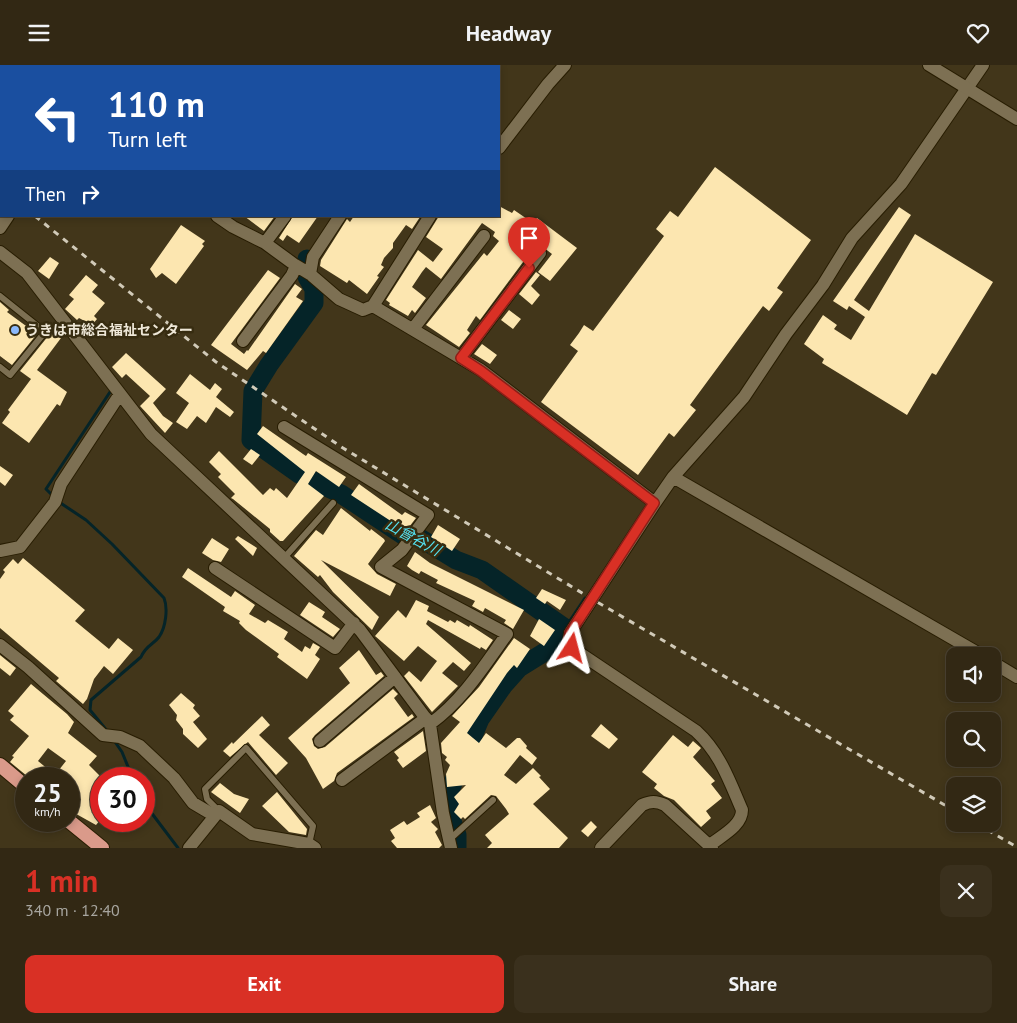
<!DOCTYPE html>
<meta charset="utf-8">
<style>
:root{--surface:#322814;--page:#3a301d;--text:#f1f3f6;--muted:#a8a6a0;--line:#4d4434;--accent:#d93025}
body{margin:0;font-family:"PT Sans","Noto Sans JP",sans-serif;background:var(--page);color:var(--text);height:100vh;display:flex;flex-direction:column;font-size:19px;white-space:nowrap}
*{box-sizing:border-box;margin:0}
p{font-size:16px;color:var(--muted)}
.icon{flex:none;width:28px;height:28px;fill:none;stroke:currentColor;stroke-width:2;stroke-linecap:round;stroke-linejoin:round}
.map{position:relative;height:783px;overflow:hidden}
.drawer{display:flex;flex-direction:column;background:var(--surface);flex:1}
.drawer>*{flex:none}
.hud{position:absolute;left:0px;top:0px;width:500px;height:152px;box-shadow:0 2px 8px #0003,0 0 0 1px var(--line);background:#1a4fa0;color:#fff;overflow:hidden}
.buttons{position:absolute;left:946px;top:582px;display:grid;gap:10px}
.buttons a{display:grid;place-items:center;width:55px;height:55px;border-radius:10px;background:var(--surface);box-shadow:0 2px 8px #0003,0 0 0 1px var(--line);font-size:25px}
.speed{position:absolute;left:15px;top:702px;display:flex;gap:10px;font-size:25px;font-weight:700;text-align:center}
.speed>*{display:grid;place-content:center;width:65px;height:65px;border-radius:50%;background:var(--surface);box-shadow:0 2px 8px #0003,0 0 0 1px var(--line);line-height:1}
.speed small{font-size:12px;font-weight:400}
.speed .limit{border:8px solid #d22;background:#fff;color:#111}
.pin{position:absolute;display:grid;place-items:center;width:42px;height:42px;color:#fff;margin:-51px -21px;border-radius:50% 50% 50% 0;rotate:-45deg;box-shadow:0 0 5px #0007}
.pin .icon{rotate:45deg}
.me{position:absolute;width:55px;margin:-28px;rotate:9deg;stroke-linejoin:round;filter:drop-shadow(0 0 4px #0008)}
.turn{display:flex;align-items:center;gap:18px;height:105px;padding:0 25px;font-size:22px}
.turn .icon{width:65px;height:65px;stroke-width:2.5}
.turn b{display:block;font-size:35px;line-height:42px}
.then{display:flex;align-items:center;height:48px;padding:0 25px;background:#0003;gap:10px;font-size:19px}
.round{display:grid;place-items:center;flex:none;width:52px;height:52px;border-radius:10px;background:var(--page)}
.summary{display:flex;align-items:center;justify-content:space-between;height:85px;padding:0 25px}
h1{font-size:30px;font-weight:700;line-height:38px;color:var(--accent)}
.cta{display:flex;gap:10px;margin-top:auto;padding:10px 25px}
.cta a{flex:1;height:58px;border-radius:10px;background:var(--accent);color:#fff;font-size:20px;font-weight:700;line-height:58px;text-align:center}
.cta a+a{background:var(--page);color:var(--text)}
header{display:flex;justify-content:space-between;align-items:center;height:65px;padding:0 25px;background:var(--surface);font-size:22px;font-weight:700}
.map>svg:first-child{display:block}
</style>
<header><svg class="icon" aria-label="menu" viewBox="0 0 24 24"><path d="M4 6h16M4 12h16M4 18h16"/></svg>Headway<svg class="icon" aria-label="heart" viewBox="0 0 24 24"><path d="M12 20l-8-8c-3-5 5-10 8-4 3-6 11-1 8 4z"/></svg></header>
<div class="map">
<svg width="1017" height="783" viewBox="0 0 1017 783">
<rect width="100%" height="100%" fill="#42361a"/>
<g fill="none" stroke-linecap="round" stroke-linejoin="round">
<!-- stream -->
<path stroke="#052428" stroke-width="3" d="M53,431L46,424L110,327
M59,437L86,455L112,479L164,533C168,543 166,562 159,572C153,580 146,580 141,592L91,635L90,645L108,667
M565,563L585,533
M113,674L122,687L133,714
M144,738L178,783"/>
<!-- river -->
<path stroke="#052428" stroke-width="19" d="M459,1L461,0
M307,194V212L314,224V238L269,300L253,326L251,375L299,409L341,429L403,470L420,473L456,495L482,505L565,563L556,580L519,603L503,621L480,654L450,725L449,748L457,770V783"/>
</g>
<!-- building -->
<path fill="#fce6b0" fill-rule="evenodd" d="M715,102L811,175L777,223L783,227L772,242L769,246L763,241L690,340L696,345L674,372L669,368L638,410L541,337L578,286L570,280L579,268L584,260L593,266L664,171L656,164L670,146L678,152Z
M499,141L512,148L514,145L533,158L537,153L577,183L550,216L538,207L552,189L523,167L512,181L526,193L480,255L476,251L467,265L470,268L459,282L426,260L484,188L487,191L499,176L493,171L495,167L482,158L441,214L426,202L422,207L412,222L426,233L415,248L412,245L408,251L389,240L390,238L386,235L418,185L433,197L443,184L426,172L439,151H499Z
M899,142L911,150L854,235L869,246L915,169L993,217L936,310L932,308L907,350L822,298L824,294L804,279L823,250L837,260L834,264L851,275L865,252L849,241L847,245L833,236Z
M244,151H275L264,166Z
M293,151H318L299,178L287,170L283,176L279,173Z
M354,151L420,152L412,164L406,160L393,178V183L384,193L381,200L384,202L377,211L379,212L367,229L349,215L347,218L320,201L321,195L347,154L350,157Z
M181,160L205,176L202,179L204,181L176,219L162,208L156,213L150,204Z
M50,192L59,198L49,214L38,206Z
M268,205L280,213L231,279L244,289L247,285L248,286L295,219L302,224L296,232L303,236L266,288L263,286L247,305L211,280Z
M536,207L540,210L531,221L540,230L532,240L519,229Z
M86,210L98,220L92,227L105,238L94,251L97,254L92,260L79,253L77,255L65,244L74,234L69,230Z
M0,237L9,245L7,247L37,269L12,300L0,291Z
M509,245L521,254L513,264L501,255Z
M57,260L64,269L37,305L67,327L60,341L57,339L29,378L2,358L10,347L8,345L31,314L20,306Z
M482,279L497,290L490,299L474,289Z
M126,288L166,324L153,338L163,351L173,358L165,368L140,341L150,331L126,309L122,313L112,302Z
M190,309L210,325L215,318L222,324L216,332L234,347L230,352L216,342L206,358L197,351L187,364L176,357L189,338L176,328Z
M263,361L303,389L306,391L308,388L346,412L339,422L316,406L308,419L324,431L283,476H280L270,467V464L233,434L231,433L235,429L218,412L221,409L209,397L219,386L263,430L270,423L274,426L276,423L287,433L305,407L257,369Z
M251,384L260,390L252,400L243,394Z
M0,401L13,410L5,421L0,417Z
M359,419L402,450L405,447L416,453L406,466L351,430Z
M341,443L370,466L371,464L384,474L385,476L368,499L377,509L396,519L390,531L321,495L379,552L372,565L333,527L320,510L318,512L294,491L316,465L323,470Z
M438,460L460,474L452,486L431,472Z
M238,471L257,483L253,491L235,474Z
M212,473L229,484L221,497L213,495L202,488Z
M415,487L430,498L524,545L513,564L504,558L506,555L485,543L483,547L472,541L475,536L436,518L438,515L421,506L419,509L412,505L407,501Z
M23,493L85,545L75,556L109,584L118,573L133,585L113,609L104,601L94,614L87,634L83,639L56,616L59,613L0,563V514L5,507L3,505L13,494L18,499Z
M188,503L231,532L235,526L255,540L249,549L265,558L268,555L288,567L284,574L302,587L305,581L310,584L313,578L320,582L315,590L320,594L307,614L277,592L279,589L246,565L239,558L240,556L223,546L225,542L182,512Z
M542,524L566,535L560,545L547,536L545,539L536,533Z
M416,535L429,541L427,546L448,557L450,555L455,558L457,555L469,562L470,560L493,575L486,585L481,582L480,584L428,555L426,559L471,598L464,606L453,597L442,608L458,621L432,647L404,611L409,606L421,617L437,596L418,581L404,596L375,571L398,545L406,553Z
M309,537L325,547L322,552L340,564L333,572L300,550Z
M539,554L555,565L544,581L530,571Z
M514,573L530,584L517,603L514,600L507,608L467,668L479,678L486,668L506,683L517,673H520L527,681L526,683L537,693L532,700L520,690L504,710L516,719L533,703L541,711L539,712L550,724L533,739L568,773L559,783H487L492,778L485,770L509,749L506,744L496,731L491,730L465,754L463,752L461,754L454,747L459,739L454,732L466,720L447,722L446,709L450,700L445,695L447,692L442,688L441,678L460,657L452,651L479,622Z
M359,585L376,610L381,607L384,611L315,670L312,674L314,681L318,684L325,682L393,624L398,629L394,633L408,652L412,649L414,652L337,708L334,716L323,724L306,693L288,673L350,618L339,603Z
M0,590L16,603L10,611L0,603Z
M31,619L67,649L74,657L68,668L97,691L89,700L101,712V718L95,724L101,729L96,738L101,742V754L96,760L69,745V714H41L31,706L27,711L10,697L14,692L12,691L29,671L10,655L14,651L8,646ZM48,683L66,696L55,710L38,696Z
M181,628L195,640L193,643L200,651L193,657L207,674L198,683L183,669V664L176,655L177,650L169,640Z
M262,651L270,660L259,670L288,698L276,710L248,677L230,692L223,686L232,677L233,679Z
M601,659L618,674L609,684L591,671Z
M423,666L426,686L403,703L397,695L399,693L394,687Z
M673,670L688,682L693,676L701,683L693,692L715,716L711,719L722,733L706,746L711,753L701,762L674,735L664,731L654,723L657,719L642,707Z
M220,718L234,729L249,734L240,748L211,727Z
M277,727L307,764L306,770L289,767L262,741Z
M430,740L436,753L431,757L438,764L435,767L442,780L439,783H397L391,776L395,773L390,765L404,756L407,760L420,752L417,748Z
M591,756L597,762L588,772L581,766Z"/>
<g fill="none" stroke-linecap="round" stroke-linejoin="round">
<defs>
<path id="service" d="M0,231L45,267L10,310L0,302
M284,493L333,438
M219,746L207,734L205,724L246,683L313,761L309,779
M450,774L493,735"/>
<path id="minor" d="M354,0L356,1
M439,1L440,0
M499,83L548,19L565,0
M0,110L1,111
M217,151L233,162L265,178L295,200L310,209L339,234L363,245L373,241L430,151
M265,178L285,151
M0,187L27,208L151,369L360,565L430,659L443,748L451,783
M310,209L313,192L340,151
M373,241L481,305L655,438
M413,264L484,171
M243,276L292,210L296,201
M461,293L540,188
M284,362L428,450L402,485L381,502L507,569C484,601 463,635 430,659
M673,412L983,591
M0,486L20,482L55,437L61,419L120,329
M215,503L335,583L354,558
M0,580L28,602L103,670L120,672L140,681L174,713L193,738L215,751
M992,597L1017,612
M320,676L395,612
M342,715L426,653
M710,780C721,771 742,761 742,745C729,715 720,688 696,666L572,583L569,576L570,568L655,438L673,412L744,332L786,269L823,220L852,173L901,119L983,0
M189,783L219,746L252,769L309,779L315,783
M601,783L642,740C651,736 656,736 665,740L712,783"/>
<path id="tertiary" d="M929,0L1017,54
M120,1L121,0
M0,163L8,151"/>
<path id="trunk" d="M0,700L26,722
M69,756L102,783"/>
</defs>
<!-- service casing -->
<use href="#service" stroke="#281d02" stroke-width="8"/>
<!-- minor casing -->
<use href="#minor" stroke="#281d02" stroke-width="14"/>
<!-- tertiary casing -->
<use href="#tertiary" stroke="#281d02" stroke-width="14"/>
<!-- trunk casing -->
<use href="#trunk" stroke="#281d02" stroke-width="16"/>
<!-- service -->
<use href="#service" stroke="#7d7053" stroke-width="6"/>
<!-- minor -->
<use href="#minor" stroke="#7d7053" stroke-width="12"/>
<!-- tertiary -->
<use href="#tertiary" stroke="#7d7053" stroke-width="12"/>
<!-- trunk -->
<use href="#trunk" stroke="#da9a8a" stroke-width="14"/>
<!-- rail -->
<path stroke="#d1cab8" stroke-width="3" stroke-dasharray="6 6" stroke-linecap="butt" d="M0,122L1,123
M35,151L216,297L343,383L592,534L955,746
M977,759L1017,782"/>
</g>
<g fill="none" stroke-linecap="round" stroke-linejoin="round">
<defs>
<path id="route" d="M529,203L461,293L481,306L654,438L570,568L569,576L572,583"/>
</defs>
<!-- route casing -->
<use href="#route" stroke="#8d1f18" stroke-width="12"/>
<!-- route -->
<use href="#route" stroke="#d93025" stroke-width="9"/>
</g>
<!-- markers -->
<circle fill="#8bb9fc" stroke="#372c10" stroke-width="2" cx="15" cy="265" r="5"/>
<g text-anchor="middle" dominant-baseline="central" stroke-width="5" stroke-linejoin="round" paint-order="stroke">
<!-- poi labels -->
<g font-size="14" font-weight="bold" fill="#eee7d7" stroke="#372c10" text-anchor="start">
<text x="25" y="265">うきは市総合福祉センター</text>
</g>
<!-- water labels -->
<g font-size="15" font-style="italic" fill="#54e1f1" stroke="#372c10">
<text transform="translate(413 472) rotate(28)">山曾谷川</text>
</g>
</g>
</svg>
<div class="buttons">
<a><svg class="icon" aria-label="sound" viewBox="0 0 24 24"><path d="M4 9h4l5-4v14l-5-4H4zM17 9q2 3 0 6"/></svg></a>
<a><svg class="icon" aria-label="search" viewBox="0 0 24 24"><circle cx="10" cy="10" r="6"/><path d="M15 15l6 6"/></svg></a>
<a><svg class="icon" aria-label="layers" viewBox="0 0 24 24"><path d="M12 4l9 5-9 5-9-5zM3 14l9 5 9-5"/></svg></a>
</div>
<div class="speed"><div>25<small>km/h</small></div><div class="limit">30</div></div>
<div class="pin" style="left:529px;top:203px;background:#d93025"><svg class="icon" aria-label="arrive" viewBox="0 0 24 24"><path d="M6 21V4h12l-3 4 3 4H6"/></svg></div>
<svg class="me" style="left:572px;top:583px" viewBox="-20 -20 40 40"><path d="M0-17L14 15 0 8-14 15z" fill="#d93025" stroke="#fff" stroke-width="4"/></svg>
<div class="hud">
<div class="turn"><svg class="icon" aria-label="left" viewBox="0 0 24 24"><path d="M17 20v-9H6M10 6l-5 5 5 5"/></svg><div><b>110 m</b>Turn left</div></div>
<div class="then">Then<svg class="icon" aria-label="right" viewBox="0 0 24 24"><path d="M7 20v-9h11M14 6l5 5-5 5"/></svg></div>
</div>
</div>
<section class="drawer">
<div class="summary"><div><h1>1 min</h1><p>340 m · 12:40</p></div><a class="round"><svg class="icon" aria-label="close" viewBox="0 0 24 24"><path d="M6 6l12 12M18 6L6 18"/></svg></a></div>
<div class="cta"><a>Exit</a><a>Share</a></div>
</section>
